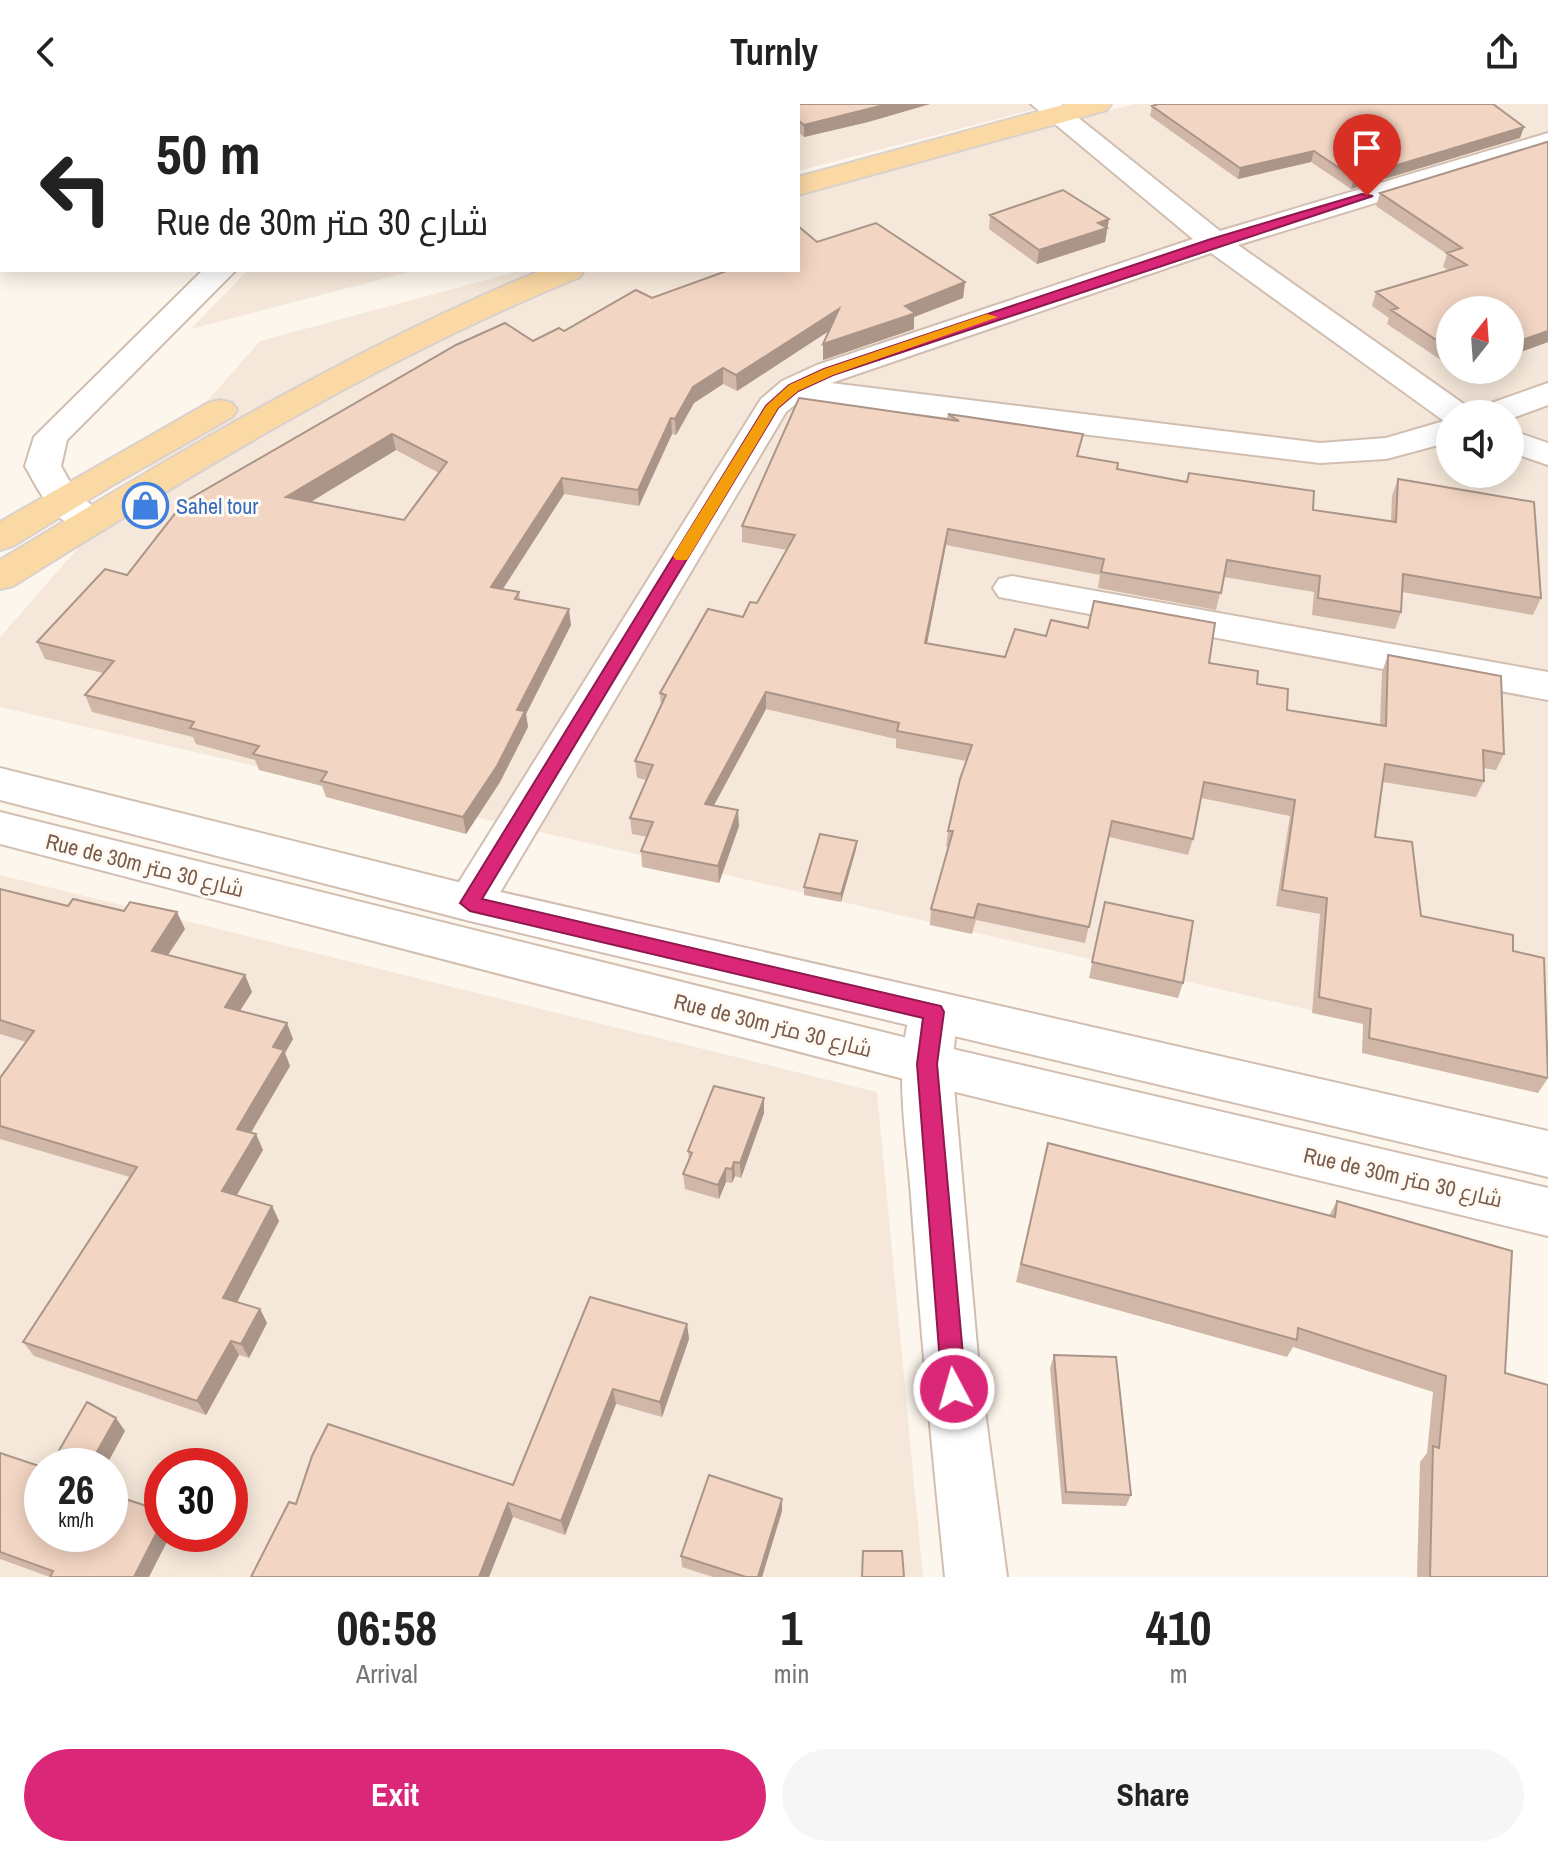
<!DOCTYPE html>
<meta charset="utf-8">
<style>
:root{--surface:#fff;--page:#f6f6f6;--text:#222;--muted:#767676;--accent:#db2777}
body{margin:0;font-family:"Archivo Narrow",Cairo,sans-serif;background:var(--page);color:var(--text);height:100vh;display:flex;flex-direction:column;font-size:30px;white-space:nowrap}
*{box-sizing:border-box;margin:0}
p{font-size:26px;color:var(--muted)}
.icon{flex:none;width:44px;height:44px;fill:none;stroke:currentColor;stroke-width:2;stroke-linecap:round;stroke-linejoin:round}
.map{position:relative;height:1473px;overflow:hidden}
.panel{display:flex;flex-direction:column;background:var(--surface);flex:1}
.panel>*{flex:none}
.top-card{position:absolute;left:0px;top:0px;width:800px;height:168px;box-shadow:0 4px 20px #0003;background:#fff;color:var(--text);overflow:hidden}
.needle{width:52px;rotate:17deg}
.controls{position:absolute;left:1436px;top:192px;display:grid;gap:16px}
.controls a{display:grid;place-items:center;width:88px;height:88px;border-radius:50%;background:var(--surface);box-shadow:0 4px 20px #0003;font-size:40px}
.speed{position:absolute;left:24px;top:1344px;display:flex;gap:16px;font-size:40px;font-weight:700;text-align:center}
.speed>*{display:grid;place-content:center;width:104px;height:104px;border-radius:50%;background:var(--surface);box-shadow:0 4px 20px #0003;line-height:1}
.speed small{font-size:20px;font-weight:400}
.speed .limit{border:12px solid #d22;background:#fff;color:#111}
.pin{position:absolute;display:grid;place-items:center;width:68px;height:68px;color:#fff;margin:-82px -34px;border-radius:50% 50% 50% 0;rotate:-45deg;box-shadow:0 0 8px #0007}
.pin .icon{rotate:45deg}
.me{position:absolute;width:88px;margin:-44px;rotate:354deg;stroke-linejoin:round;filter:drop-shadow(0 0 6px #0008)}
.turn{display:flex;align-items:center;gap:28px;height:168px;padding:0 24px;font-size:36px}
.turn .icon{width:104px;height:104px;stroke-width:2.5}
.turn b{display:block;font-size:56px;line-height:68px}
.eta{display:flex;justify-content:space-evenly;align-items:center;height:136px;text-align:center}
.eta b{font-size:48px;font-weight:700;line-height:56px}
.action{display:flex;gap:16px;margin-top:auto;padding:16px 24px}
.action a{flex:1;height:92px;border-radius:48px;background:var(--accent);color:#fff;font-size:32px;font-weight:700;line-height:92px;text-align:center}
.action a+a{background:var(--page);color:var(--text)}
header{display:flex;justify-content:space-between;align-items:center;height:104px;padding:0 24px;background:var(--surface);font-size:36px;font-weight:700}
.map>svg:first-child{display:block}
</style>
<header><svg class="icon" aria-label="back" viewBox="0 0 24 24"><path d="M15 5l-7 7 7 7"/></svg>Turnly<svg class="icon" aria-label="share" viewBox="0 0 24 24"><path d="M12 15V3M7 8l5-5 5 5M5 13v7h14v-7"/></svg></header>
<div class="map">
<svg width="1548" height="1473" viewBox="0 0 1548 1473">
<rect width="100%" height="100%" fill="#fdf6ec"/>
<!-- residential -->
<path fill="#f5e8da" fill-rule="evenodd" d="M410,0H1054L798,67V2H408Z
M1134,0H1548V961L0,603V533L260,237L523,166H798V91ZM1450,206H1510V266H1450ZM1450,310H1510V370H1450Z
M248,166H417L191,225Z
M0,771L877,988L923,1473H0ZM42,1362H110V1430H42ZM162,1362H230V1430H162Z"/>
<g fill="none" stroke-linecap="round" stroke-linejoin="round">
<defs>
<path id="minor" d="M1031,0H1061L1220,127L1548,29V46L1238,141L1468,303L1473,310H1450V338L1446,339L1386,355L1320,359L801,296L786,308L486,812L470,817L454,812L447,799L454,786L761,295L782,277L817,261L1193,135ZM1211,149L1444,317L1386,334L1320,339L831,279Z
M203,166H236L67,336L61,362L76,389L102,409L107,417L102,425C62,435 41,391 25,362L34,333Z
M1548,279V301L1510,315V310H1475L1480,303Z
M1510,326L1548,339V361L1510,348Z
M1012,472L1548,568V596L999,493L993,484L999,475Z
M934,888L951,894L958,908L952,960L978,1254L1007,1473H945C932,1346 920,1219 911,1092C907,1033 890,947 917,894Z"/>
<path id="tertiary" d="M0,664L470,781L1548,1027V1073L470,817L0,696Z
M0,708L927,939L1548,1084V1132L927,981L0,740Z"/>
<path id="primary" d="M1066,0H1111L1107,6L798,91V73Z
M542,166H584L580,173C381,254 195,368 13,482L0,485V456C174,351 353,244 542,166Z
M220,296L232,299L237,306L232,313L111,382L13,442L0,446V418L208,299Z"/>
</defs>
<!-- minor casing -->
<use href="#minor" stroke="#d1beb0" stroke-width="4"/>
<!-- tertiary casing -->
<use href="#tertiary" stroke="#d1beb0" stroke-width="4"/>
<!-- primary casing -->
<use href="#primary" stroke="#dad1cd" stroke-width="4"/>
<!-- minor -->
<use href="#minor" fill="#fff" fill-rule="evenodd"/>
<!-- tertiary -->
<use href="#tertiary" fill="#fff" fill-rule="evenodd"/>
<!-- primary -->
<use href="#primary" fill="#fbd9a5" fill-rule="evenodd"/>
</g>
<!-- wall -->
<path fill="#d1b7a8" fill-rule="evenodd" d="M930,0L868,18L804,33L798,28V2Z
M1152,2L1524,23L1520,34L1351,85L1311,58L1238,75L1150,12Z
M1547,38L1548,238L1510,252V206H1450V262L1387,220L1389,214L1372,202L1376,188L1449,167L1443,163L1447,150L1376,102L1380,89Z
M990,111L1109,115L1105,138L1037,160L989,125Z
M817,138L965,178L963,194L914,213V225L906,228L823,256L829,227L737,287L723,280L694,299L676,331L672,330L639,402L564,390L503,485L519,488L520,496L571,521L526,610L528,623L500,678L466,730L326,693L322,682L259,666L255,656L196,640L193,633L92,608L85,591L103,569L45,555L37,538L127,471L533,237L564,227L652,194ZM396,346L439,369L404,416L310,398Z
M948,310L1117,365L1313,406L1391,418L1392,392L1398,375L1541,494L1533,511L1402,488L1401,508L1395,525L1312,511L1314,488L1224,473L1216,506L1098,484L1100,471L946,441L927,539L1005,553L1046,532L1209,559L1257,580L1287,606L1380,621L1382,568L1388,551L1504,650L1496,666L1483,664L1484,677L1476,693L1383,678L1375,733L1421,812L1513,847L1548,974L1538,989L1362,949L1363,920L1312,909L1320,810L1276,802L1290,712L1201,694L1193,735L1188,751L1109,733L1085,839L976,816L972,830L930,821L931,805L948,743H946L948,727L966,657L896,644V635L766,605L714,701L739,722L719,779L642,763L641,747L647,733L632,730L630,714L647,676L637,674L635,657L661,602L660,589L757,499L787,446L742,438V422L947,315Z
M857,737L856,745L841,798L804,791V783Z
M0,785L68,802L185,825L168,851L245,871L252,888L240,907L293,935L285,949L290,962L251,1029L256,1030L263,1046L236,1092L272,1102L279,1117L237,1198L260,1205L267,1219L249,1254L239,1251L206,1311L34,1252L23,1238L130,1073L0,1035V975L26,938L0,930Z
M1101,814L1183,879L1178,894L1089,874Z
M764,994V1009L741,1074L735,1072L732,1079L726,1078L719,1095L685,1085L683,1070L689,1056L688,1047Z
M1048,1039L1329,1112L1337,1097L1505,1269L1548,1473H1417L1420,1358L1427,1349L1433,1288L1293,1243L1287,1253L1016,1178Z
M590,1193L687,1220L689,1235L662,1313L616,1300L565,1431L513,1413L296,1400L513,1381Z
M1054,1251L1131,1391L1126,1402L1062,1400L1050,1264Z
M0,1349L110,1430L50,1473L0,1455Z
M782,1407L762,1473H713L682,1463L681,1452Z"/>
<!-- shaded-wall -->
<path fill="#aa9588" d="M0,0H33L2,2L0,3Z
M888,0H930L868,18L804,33V21Z
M1524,23L1520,34L1351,85L1354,74Z
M1314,47L1311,58L1238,75L1240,64Z
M1109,115L1105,138L1037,160L1039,146Z
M965,178L963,194L914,213V225L823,256V240L905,202Z
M839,205L838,221L737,287L736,271Z
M1548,227V238L1510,252V240Z
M723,264V280L694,299L676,331L675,315L693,283Z
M671,314L672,330L639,402L638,386Z
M392,330L396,346L291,410L286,393Z
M562,374L564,390L493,500L491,483Z
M948,425L946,441L924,555L925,539Z
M569,505L571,521L526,610L528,623L500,678L466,730L463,713Z
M766,588V605L706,716L705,700Z
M738,706L739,722L719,779L718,762Z
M857,737L856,745L841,798V790Z
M177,808L185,825L160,863L152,847Z
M245,871L252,888L232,919L225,903Z
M287,919L293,935L285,949L290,962L244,1040L237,1025L273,943Z
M764,994V1009L741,1074L740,1059Z
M256,1030L263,1046L230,1103L222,1087Z
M734,1058L735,1072L732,1079V1065Z
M726,1064V1078L719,1095L718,1081Z
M272,1102L279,1117L232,1208L223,1194Z
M260,1205L267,1219L249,1254L241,1240Z
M687,1220L689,1235L662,1313L660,1298Z
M231,1237L239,1251L206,1311L197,1297Z
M613,1285L616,1300L565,1431L561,1417Z
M116,1314L125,1327L106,1362H89Z
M782,1395V1407L762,1473H758Z
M508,1399L513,1413L489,1473H479Z
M162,1418V1430H171L149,1473H134Z"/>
<!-- building -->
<path fill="#f3d5c3" stroke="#aa9588" stroke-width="2" fill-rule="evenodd" d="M444,0H888L804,21L798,16V2H443Z
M1158,0H1493L1524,23L1354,74L1314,47L1240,64L1152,2Z
M1547,38L1548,39V227L1510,240V206H1450V245L1391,206L1398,204L1376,188L1467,161L1447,149L1462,144L1380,89Z
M1063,86L1109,115L1098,119L1107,124L1039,146L990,111Z
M876,119L965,178L905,202L915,209L907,212L823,240L839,205L736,271L723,264L693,283L675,315L671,314L638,386L562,374L491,483L519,488L515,495L569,505L517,606L525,607L497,662L463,713L321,677L327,668L253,650L259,642L190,624L194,618L85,591L114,557L37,538L105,465L127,471L184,398L456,241L505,219L533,237L559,224L564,227L636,186L652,194L729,166H798V122L817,138ZM392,330L447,358L404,416L286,393Z
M799,294L959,317L948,310L1083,330L1077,352L1118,359L1117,365L1187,378L1189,369L1314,387L1313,406L1396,418L1398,375L1534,398L1541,494L1403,470L1401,508L1318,494L1320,472L1227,456L1221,489L1101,468L1104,455L948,425L925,539L1005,553L1015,525L1046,532L1051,516L1088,524L1094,497L1215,519L1209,559L1258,567L1257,580L1288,585L1287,606L1386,622L1388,551L1501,572L1504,650L1483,646L1484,677L1385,660L1375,733L1412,738L1421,812L1513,831V847L1544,854L1548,974L1369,934L1371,905L1319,893L1327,794L1282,786L1295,696L1204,678L1193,735L1112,717L1089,823L978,800L974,814L931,805L953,727H948L960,675L972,641L897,627L899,619L766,588L705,700L738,706L718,762L641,747L653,718L630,714L653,661L635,657L666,591L660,589L708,505L743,513L750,498L757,499L795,431L742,422Z
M820,730L857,737L841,790L804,783Z
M0,785L68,802L73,795L124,807L130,798L177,808L152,847L245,871L225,903L287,919L273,943L284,946L237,1025L256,1030L222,1087L272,1102L223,1194L260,1205L241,1240L231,1237L197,1297L23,1238L137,1063L0,1022V974L34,927L0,916Z
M1105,798L1193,817L1183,879L1092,858Z
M714,982L764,994L740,1059L734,1058L732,1065L726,1064L718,1081L683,1070L692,1049L688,1047Z
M1048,1039L1335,1113L1337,1097L1512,1147L1505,1269L1548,1281V1473H1430L1433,1342L1439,1344L1446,1272L1298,1224L1297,1236L1021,1160Z
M590,1193L687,1220L660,1298L613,1285L561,1417L508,1399L479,1473H251L289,1398L296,1400L312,1352L328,1320L513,1381Z
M1054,1251L1116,1253L1131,1391L1066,1388Z
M87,1298L116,1314L89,1362H50Z
M0,1349L42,1363V1430H110V1390L162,1407V1418L134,1473H50L53,1467L0,1448Z
M709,1371L782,1395L758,1473H746L681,1452Z
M863,1447H902L904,1473H862Z"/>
<!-- route -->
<path fill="#db2777" stroke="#8e194d" stroke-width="2" d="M1362,90L1373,92L833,271L798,287L778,304L482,795L941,902L944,908L937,960L966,1285L962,1293L954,1297L945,1293L942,1285L917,960L923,914L470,807L460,799L766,302L789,281L824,265L1211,135Z"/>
<!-- slow -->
<path fill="#f59e0b" d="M987,210L998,213L833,271L798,287L778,304L687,456H676L673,452L766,302L789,281L824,265Z"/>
<!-- icons -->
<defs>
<symbol id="shop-ring" viewBox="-11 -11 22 22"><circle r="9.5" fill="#fffaf3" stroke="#3f7fe0" stroke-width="1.5"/><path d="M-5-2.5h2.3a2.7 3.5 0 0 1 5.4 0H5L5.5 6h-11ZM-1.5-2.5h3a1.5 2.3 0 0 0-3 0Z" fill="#3f7fe0"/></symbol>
</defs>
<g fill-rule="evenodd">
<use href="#shop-ring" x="120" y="376" width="51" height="51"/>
</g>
<g text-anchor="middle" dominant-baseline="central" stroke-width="6" stroke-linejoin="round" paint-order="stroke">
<!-- shop labels -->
<g font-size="22" fill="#366cbe" stroke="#fffaf3" text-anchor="start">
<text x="176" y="402">Sahel tour</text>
</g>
<!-- street labels -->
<g font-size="22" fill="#7a5c4d" stroke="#fffaf3">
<text transform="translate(145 761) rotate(14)">Rue de 30m شارع 30 متر</text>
<text transform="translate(773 921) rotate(14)">Rue de 30m شارع 30 متر</text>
<text transform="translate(1403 1073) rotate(13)">Rue de 30m شارع 30 متر</text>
</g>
</g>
</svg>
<div class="controls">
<a><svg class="needle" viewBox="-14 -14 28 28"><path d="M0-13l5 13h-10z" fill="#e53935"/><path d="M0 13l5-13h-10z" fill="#767676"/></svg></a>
<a><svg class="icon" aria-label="sound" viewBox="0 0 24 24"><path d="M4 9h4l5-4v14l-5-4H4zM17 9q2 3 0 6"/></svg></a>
</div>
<div class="speed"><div>26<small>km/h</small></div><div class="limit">30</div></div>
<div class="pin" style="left:1367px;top:92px;background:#d93025"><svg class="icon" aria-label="arrive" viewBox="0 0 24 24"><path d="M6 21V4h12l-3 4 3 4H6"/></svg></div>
<svg class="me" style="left:954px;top:1285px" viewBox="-20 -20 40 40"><circle r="17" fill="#db2777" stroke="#fff" stroke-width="3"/><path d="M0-11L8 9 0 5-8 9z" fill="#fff"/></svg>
<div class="top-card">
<div class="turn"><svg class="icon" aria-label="left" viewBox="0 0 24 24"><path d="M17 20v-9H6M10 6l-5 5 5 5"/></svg><div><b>50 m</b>Rue de 30m شارع 30 متر</div></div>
</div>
</div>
<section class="panel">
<div class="eta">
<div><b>06:58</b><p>Arrival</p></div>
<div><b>1</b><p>min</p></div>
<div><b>410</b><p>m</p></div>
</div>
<div class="action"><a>Exit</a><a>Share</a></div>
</section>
